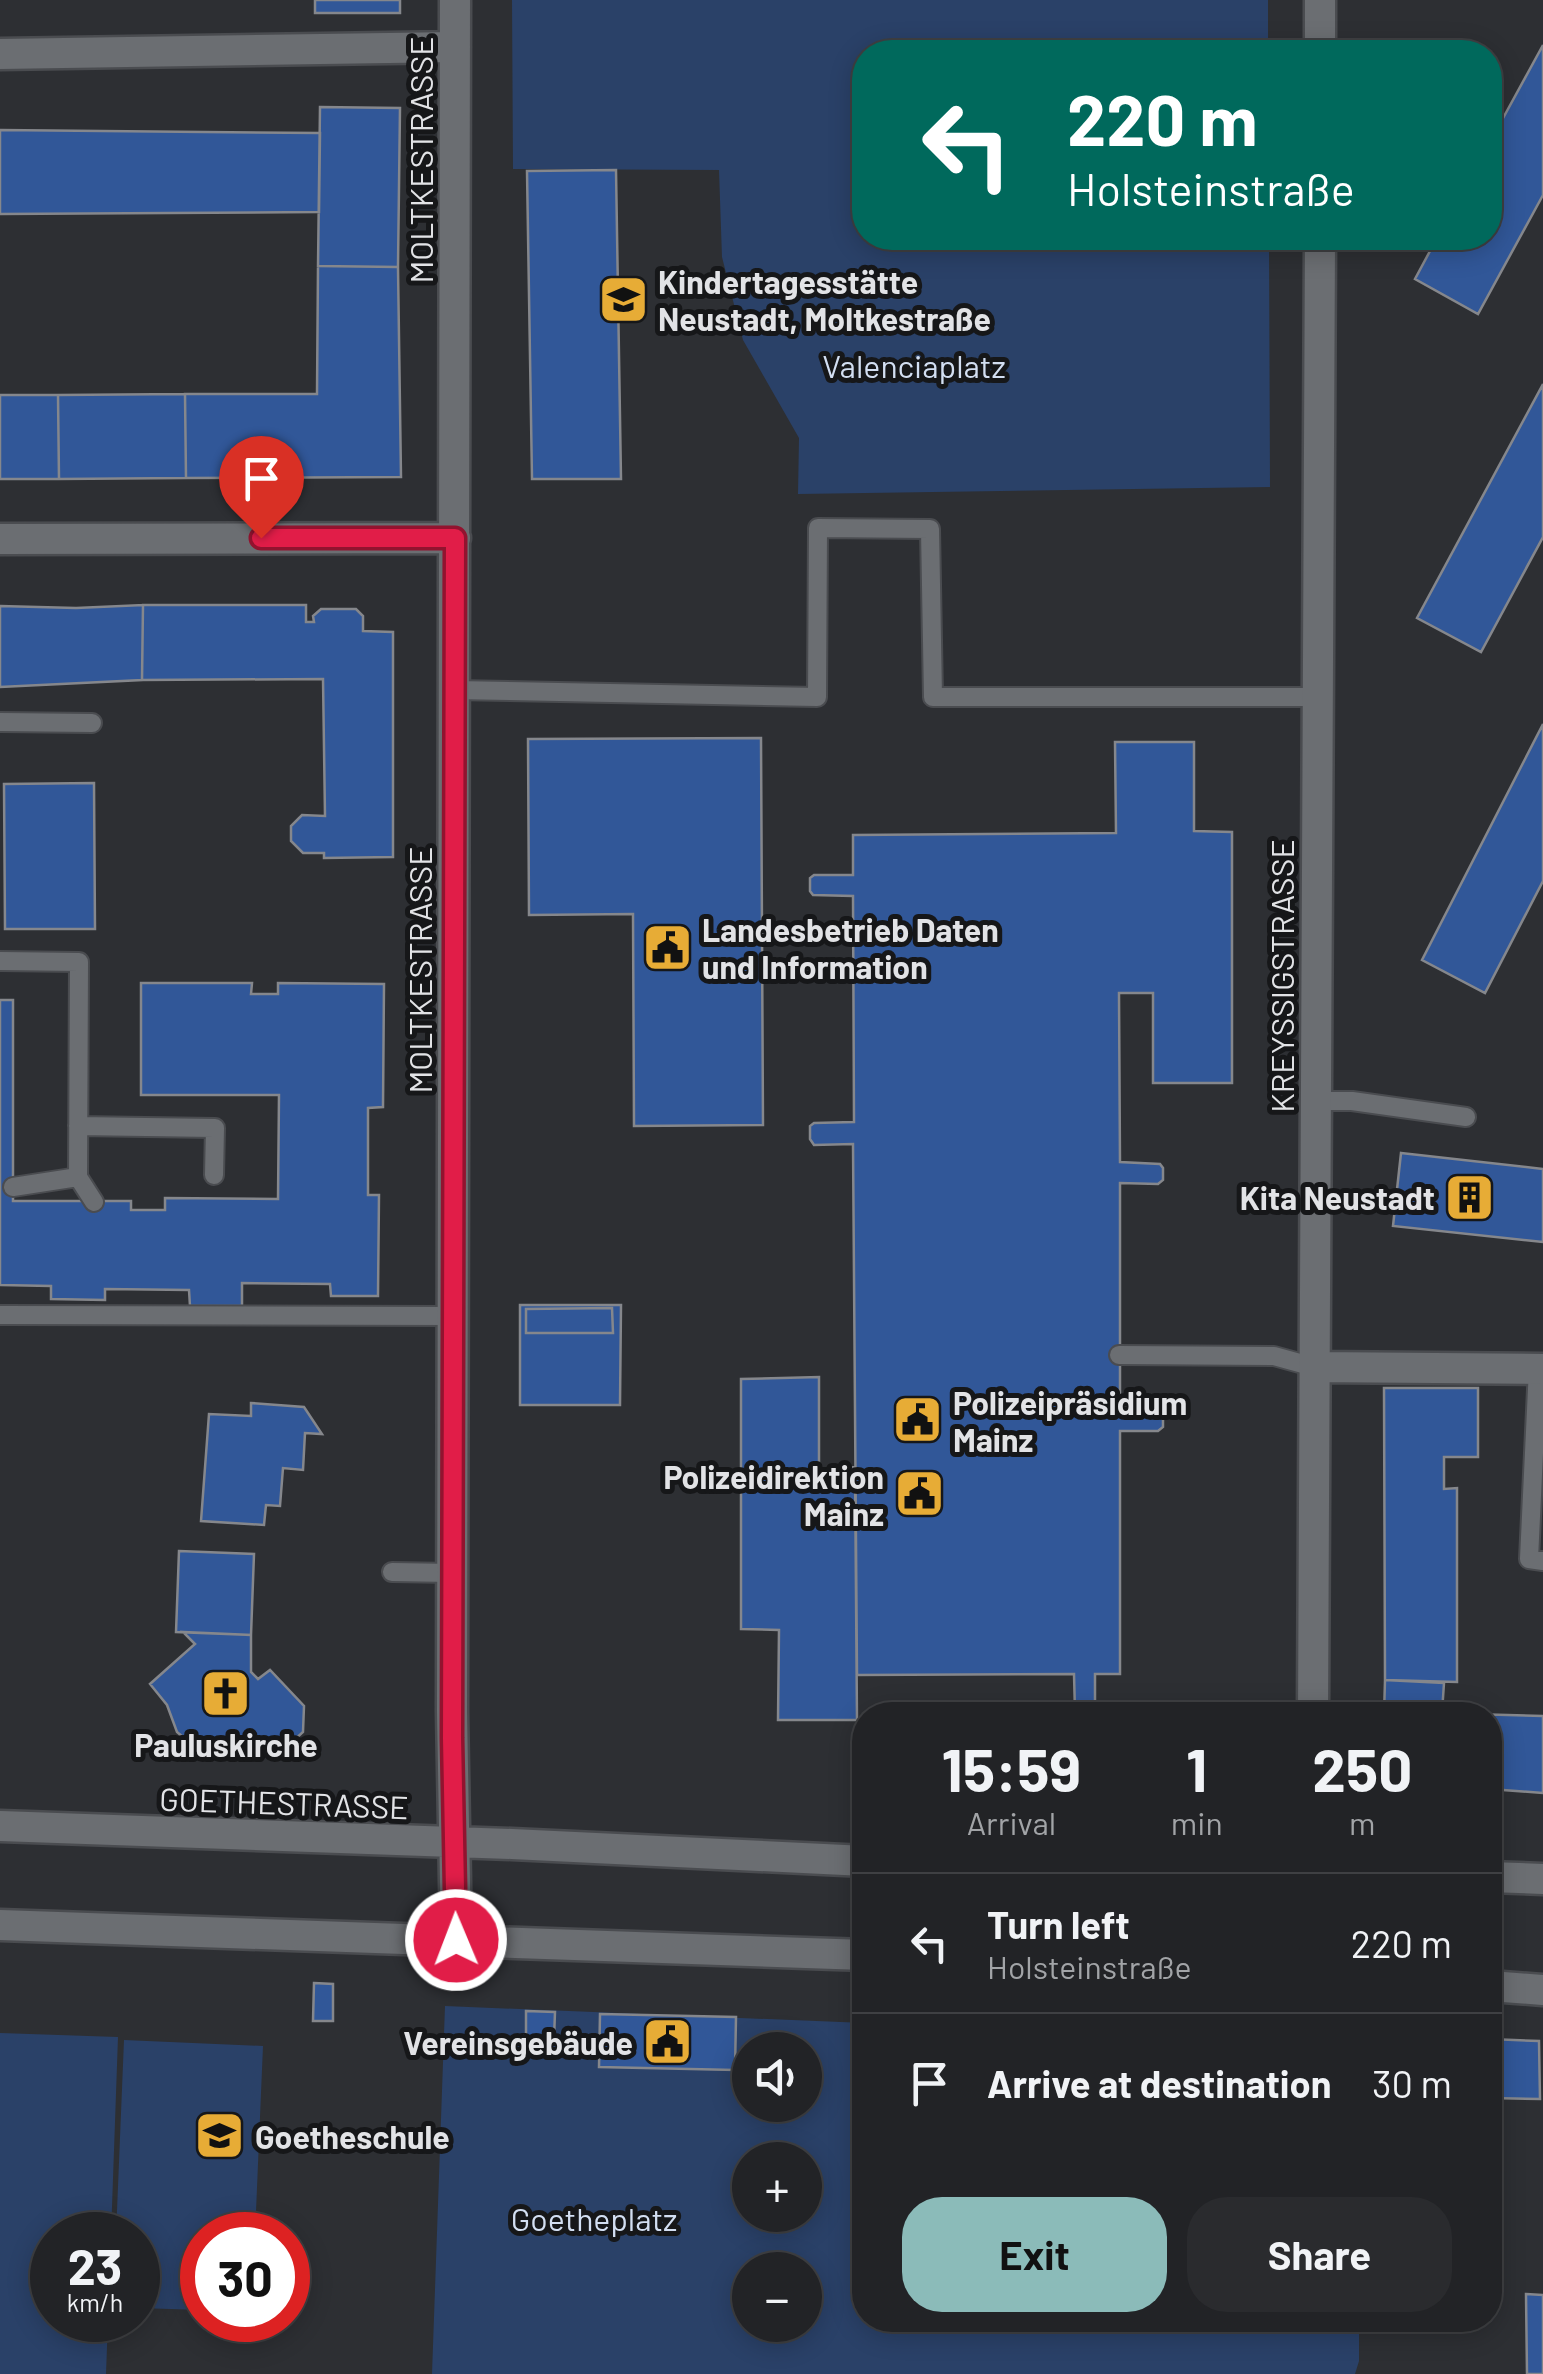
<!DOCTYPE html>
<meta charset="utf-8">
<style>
:root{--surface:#222326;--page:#2a2b2e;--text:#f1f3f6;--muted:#a2a4a7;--line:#3f4043;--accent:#8bbbb9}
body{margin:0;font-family:Barlow,sans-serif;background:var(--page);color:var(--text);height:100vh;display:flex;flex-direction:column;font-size:38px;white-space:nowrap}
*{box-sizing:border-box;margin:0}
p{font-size:32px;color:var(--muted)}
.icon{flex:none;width:55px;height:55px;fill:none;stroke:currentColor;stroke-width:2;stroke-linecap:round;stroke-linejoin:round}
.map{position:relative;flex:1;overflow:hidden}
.drawer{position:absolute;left:852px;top:1702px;width:650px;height:630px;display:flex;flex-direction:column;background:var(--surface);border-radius:40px;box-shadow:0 5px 25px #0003,0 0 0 2px var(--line)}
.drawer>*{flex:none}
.guide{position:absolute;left:852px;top:40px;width:650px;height:210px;border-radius:40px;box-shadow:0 5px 25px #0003,0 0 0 2px var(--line);background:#00695c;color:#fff;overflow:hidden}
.buttons{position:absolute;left:732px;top:2032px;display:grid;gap:20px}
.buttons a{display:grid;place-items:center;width:90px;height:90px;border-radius:50%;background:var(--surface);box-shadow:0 5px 25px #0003,0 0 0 2px var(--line);font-size:50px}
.speed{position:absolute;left:30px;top:2212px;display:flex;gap:20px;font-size:50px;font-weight:700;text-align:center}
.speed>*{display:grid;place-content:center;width:130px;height:130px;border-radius:50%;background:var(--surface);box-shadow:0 5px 25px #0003,0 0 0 2px var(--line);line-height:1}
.speed small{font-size:25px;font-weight:400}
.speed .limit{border:15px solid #d22;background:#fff;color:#111}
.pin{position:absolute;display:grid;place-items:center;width:85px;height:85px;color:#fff;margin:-102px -42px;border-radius:50% 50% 50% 0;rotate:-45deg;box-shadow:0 0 10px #0007}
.pin .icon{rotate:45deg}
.me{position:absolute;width:110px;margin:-55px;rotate:359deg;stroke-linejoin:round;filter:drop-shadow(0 0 8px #0008)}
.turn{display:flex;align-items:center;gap:35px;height:210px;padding:0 50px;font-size:45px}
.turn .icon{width:130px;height:130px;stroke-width:2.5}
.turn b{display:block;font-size:70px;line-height:85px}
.eta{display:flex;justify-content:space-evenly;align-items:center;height:170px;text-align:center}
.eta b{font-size:60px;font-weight:700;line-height:70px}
.button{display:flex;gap:20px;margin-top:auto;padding:20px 50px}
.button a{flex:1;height:115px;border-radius:40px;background:var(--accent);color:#111;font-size:40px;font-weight:700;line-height:115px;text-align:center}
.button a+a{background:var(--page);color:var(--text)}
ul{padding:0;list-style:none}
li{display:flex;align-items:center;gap:30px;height:140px;padding:0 50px;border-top:2px solid var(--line)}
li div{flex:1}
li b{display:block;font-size:38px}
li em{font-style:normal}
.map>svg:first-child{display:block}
</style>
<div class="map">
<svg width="1543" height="2374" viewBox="0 0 1543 2374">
<rect width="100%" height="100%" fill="#2d2f33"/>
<!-- green -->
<path fill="#2a4168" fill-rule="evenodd" d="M512,0H1268V52H865V238H1269L1270,487L798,494L799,438L743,340L722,257L719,170L513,169Z
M445,2006L865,2023V2320H1359V2361L1355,2374H432ZM750,2050H805V2105H750ZM750,2160H805V2215H750ZM750,2270H805V2325H750Z
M0,2033L118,2037L111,2235H52V2320H108L106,2374H0Z
M124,2040L263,2046L255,2235H202V2310L138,2308V2235H116Z"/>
<!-- building -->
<path fill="#315798" stroke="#85878c" stroke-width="2.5" d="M315,0H400V13H315Z
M1543,45V195L1478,314L1415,279L1437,238H1490V142Z
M320,107L400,108L398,267L318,266Z
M0,130L320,133L319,212L0,214Z
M616,170L621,479H532L527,171Z
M318,266L398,267L401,477L186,478L185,394H317Z
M1543,384V537L1481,652L1417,618Z
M185,394L186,478L59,479L58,395Z
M0,395H58L59,479H0Z
M143,605H306V622H314L313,616L321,609H356L363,616V631L393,632V857L324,858V853H303L291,841V826L302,815L325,816L323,679L142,680Z
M143,605L142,680L0,687V606L76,608Z
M1543,724V881L1485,993L1422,960Z
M761,738L763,1125L634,1126L633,914L529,915L528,739Z
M1115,742H1194V831L1232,832V1083H1153V993H1119L1120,1162L1160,1164L1163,1168V1180L1158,1184L1120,1183V1410L1160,1411L1163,1415V1427L1158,1431H1120V1674H1095V1714L1077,1715L1075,1712L1074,1674L857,1675L853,1144L814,1145L810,1139V1126L814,1123L854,1122L853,896L813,895L810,891V878L814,875H853V835L1116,833Z
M94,783L95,929H5L4,784Z
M141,983H252L251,994H278V983L384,984L383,1107L368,1108V1195H379L378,1296H331L330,1284L242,1283V1306H190L189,1290L105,1289V1300L51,1299V1286L0,1285V1000H13V1201H131V1210H165V1198L278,1199L279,1095H141Z
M1401,1153L1543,1169V1242L1393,1226Z
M520,1305H621L620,1405H520Z
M612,1308L613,1333H526V1309Z
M819,1377V1469L855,1467L857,1720H778L779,1630L741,1629V1379Z
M1384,1388H1478V1457H1444V1489L1457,1488V1682L1385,1680Z
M251,1403L304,1407L322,1434L305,1433L303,1470L283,1468L280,1506L266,1505L264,1525L201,1521L209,1414L251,1416Z
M179,1551L254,1554L251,1635L176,1632Z
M183,1632L251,1635V1672L258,1679L270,1670L304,1706L303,1732L288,1746L257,1744L242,1756L204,1755L177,1732L167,1705L150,1684L195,1644Z
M1385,1680L1444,1683L1442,1713L1471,1715H1384Z
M1471,1714L1543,1716V1793L1490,1789V1715Z
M314,1983L333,1984V2021H313Z
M526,2011L555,2012L554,2039L526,2038Z
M600,2014L736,2017L735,2070L599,2067Z
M1490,2039L1539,2041L1540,2099L1490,2098Z
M1526,2294L1543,2295V2374H1527Z"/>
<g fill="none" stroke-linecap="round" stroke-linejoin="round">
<defs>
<path id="lane" d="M454,690L817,697L818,528L930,529L933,697H1317
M0,722L92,723
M0,961L79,962L78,1177L94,1202
M1315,1101H1352L1466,1117
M78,1126L215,1128L214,1175
M13,1187L78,1177
M0,1315L453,1316
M1119,1355L1274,1356L1314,1367
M1538,1368L1529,1559L1543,1561
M392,1572L452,1573"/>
<path id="street" d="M455,0L452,1711L456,1939
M1320,52V0
M0,54L455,47
M0,539L455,538
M1314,1367L1543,1369
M1313,1715L1320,238
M0,1826L512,1844L865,1861
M1490,1877L1543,1879
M0,1925L865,1955
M1490,1986L1543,1990"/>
</defs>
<!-- lane casing -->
<use href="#lane" stroke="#4a4c50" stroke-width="22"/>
<!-- street casing -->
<use href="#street" stroke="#4a4c50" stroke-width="35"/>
<!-- lane -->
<use href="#lane" stroke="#6b6e72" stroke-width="18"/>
<!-- street -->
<use href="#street" stroke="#6b6e72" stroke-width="30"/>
</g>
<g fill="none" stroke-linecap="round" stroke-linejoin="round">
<defs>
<path id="route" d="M261,538H455L452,1738L456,1940"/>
</defs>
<!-- route casing -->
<use href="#route" stroke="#92132f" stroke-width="25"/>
<!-- route -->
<use href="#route" stroke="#e11d48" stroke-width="18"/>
</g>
<!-- icons -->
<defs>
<symbol id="school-square" viewBox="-11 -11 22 22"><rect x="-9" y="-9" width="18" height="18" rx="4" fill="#e7ac36" stroke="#161719"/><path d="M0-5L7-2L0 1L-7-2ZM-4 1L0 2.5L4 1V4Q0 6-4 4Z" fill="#111"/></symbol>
<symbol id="civic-square" viewBox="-11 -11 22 22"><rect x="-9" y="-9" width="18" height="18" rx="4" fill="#e7ac36" stroke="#161719"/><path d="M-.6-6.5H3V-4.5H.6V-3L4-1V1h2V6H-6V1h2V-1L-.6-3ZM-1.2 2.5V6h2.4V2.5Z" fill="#111"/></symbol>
<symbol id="building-square" viewBox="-11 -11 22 22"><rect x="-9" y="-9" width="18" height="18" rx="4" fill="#e7ac36" stroke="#161719"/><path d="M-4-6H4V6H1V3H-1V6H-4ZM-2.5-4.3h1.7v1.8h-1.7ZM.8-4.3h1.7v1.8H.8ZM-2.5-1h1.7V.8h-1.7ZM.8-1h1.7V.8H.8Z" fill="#111"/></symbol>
<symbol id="church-square" viewBox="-11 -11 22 22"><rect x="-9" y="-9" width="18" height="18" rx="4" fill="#e7ac36" stroke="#161719"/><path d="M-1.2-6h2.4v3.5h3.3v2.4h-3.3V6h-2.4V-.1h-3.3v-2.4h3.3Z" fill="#111"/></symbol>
</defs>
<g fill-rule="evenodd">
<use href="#school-square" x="596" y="272" width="55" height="55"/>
<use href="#civic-square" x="640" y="920" width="55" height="55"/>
<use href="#building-square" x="1442" y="1170" width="55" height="55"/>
<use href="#civic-square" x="890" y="1392" width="55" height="55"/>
<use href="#civic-square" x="892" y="1466" width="55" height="55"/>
<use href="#church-square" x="198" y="1666" width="55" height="55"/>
<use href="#civic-square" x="640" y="2014" width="55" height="55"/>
<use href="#school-square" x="192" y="2108" width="55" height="55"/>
</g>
<g text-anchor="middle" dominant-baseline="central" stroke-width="10" stroke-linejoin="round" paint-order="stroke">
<!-- street labels -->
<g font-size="32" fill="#e2e3e6" stroke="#161719">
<text transform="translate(420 160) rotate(-90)">MOLTKESTRASSE</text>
<text transform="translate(419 970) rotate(-90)">MOLTKESTRASSE</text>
<text transform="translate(1281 976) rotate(-90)">KREYSSIGSTRASSE</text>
<text transform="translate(284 1802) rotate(2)">GOETHESTRASSE</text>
</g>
<!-- poi labels -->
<g font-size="32" font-weight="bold" fill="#e2e3e6" stroke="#161719" text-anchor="start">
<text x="658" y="281">Kindertagesstätte<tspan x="658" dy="37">Neustadt, Moltkestraße</tspan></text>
<text x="702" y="929">Landesbetrieb Daten<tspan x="702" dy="37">und Information</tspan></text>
<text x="1435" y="1197" text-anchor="end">Kita Neustadt</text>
<text x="953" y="1402">Polizeipräsidium<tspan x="953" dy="37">Mainz</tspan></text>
<text x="884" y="1476" text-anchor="end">Polizeidirektion<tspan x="884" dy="37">Mainz</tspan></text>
<text x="226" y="1744" text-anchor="middle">Pauluskirche</text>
<text x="633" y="2042" text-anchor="end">Vereinsgebäude</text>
<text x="255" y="2136">Goetheschule</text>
</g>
<!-- park labels -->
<g font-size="32" fill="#d3dff2" stroke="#161719">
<text x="914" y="365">Valenciaplatz</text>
<text x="594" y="2218">Goetheplatz</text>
</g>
</g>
</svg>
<div class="buttons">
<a><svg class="icon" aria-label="sound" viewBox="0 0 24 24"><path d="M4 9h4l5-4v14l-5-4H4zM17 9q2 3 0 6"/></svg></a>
<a>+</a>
<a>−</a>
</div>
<div class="speed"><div>23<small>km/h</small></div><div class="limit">30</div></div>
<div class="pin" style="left:261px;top:538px;background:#d93025"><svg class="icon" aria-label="arrive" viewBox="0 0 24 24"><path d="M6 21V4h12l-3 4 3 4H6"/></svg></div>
<svg class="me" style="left:456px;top:1940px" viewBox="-20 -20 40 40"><circle r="17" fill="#e11d48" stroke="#fff" stroke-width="3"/><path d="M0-11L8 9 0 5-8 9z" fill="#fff"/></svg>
<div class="guide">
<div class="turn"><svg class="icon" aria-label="left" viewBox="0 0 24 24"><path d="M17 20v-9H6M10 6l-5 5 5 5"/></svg><div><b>220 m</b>Holsteinstraße</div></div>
</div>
<section class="drawer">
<div class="eta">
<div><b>15:59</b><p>Arrival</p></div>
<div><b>1</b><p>min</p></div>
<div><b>250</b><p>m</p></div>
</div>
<ul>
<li><svg class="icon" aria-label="left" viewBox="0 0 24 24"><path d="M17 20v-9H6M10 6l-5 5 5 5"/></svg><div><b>Turn left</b><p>Holsteinstraße</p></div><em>220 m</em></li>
<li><svg class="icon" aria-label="arrive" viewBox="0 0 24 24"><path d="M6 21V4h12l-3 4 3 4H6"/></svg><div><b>Arrive at destination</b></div><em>30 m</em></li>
</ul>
<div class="button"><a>Exit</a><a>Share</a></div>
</section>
</div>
